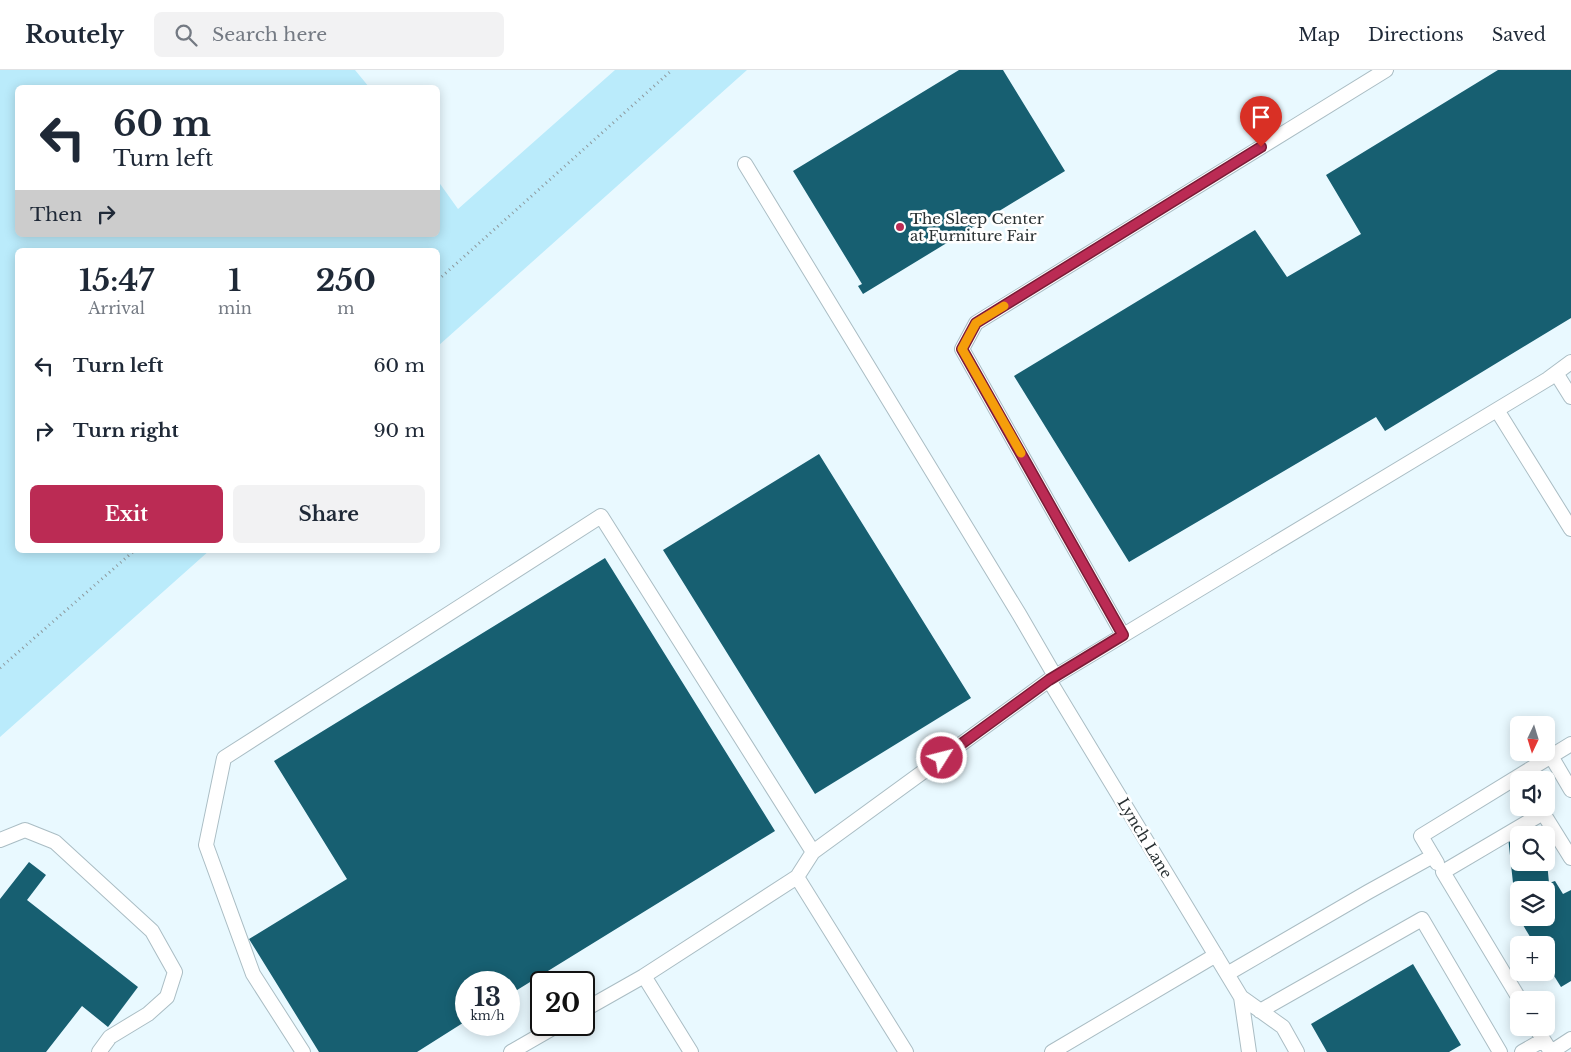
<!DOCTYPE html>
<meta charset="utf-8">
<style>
:root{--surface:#fff;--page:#f2f2f3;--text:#1f2937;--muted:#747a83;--line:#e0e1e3;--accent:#bb2b54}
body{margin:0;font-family:"Libre Baskerville",serif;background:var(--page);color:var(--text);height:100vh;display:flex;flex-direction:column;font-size:19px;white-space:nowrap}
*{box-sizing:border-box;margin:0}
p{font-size:16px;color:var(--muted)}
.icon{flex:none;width:28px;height:28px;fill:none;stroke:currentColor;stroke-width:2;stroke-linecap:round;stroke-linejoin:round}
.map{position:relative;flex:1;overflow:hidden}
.drawer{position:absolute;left:15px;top:178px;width:425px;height:305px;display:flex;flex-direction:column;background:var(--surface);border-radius:8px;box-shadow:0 2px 12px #0003}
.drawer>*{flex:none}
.guide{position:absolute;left:15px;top:15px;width:425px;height:152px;border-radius:8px;box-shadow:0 2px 12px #0003;background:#fff;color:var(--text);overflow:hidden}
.needle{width:32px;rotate:184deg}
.fabs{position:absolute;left:1510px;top:646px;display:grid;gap:10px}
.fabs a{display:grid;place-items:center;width:45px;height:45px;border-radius:8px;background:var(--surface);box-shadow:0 2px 12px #0003;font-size:25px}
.speed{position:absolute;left:455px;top:901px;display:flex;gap:10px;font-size:25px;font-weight:700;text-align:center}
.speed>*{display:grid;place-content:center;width:65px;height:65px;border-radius:50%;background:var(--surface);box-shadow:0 2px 12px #0003;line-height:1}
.speed small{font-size:12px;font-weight:400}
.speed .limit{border:2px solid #111;border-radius:8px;background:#fff;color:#111}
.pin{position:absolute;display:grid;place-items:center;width:42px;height:42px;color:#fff;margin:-51px -21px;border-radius:50% 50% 50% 0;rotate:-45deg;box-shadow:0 0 5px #0007}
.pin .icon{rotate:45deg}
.me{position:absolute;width:55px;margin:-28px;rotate:54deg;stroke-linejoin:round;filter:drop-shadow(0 0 4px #0008)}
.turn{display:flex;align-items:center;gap:18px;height:105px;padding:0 15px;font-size:22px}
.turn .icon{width:65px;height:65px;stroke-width:2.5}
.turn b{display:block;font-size:35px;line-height:42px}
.then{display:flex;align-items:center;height:48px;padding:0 15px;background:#0003;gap:10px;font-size:19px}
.eta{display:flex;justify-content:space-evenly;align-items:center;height:85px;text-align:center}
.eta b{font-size:30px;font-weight:700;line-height:35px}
.button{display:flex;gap:10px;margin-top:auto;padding:10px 15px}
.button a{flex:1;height:58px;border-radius:8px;background:var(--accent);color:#fff;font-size:20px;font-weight:700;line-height:58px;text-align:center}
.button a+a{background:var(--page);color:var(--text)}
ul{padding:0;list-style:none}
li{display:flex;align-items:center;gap:15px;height:65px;padding:0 15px}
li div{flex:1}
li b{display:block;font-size:19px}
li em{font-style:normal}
header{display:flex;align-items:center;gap:30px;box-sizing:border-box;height:70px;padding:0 25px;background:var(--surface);border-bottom:1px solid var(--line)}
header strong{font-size:24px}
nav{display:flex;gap:28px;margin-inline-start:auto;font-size:18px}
.search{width:350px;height:45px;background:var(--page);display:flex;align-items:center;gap:12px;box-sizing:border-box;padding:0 18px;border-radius:8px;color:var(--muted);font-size:19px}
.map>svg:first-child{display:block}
</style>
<header>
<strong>Routely</strong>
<div class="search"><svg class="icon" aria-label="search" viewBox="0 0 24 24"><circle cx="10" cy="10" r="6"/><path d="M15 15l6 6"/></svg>Search here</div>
<nav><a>Map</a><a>Directions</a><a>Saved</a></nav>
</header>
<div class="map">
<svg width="1571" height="982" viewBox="0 0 1571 982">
<rect width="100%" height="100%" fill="#e9f9ff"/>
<!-- green -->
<path fill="#baebfb" d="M0,0H355L369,17L18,18V165H438V111L458,139L615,0H747L438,276V180H18V480H210L0,667Z"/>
<!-- building -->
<path fill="#175f71" d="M959,0H1003L1065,101L863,224L858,216L862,214L793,101Z
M1498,0H1571V248L1385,361L1376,347L1129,492L1014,306L1255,160L1287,207L1361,164L1326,105Z
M819,384L971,628L815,724L663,480Z
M605,488L775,761L509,925V912H466V951L417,982H319L249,869L347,809L274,691Z
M1519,766V792H1547L1549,813L1555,811L1563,824L1571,820V911L1561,917L1546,893V875H1535L1520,850L1524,848H1546V820H1519V831L1514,822L1508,767Z
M29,792L46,805L27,830L138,917L108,957L82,936L46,982H0V829Z
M1413,894L1461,975L1449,982H1327L1311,954Z"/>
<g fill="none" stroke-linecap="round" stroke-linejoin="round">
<defs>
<path id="lane" d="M745,94L1019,544L1055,606
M1556,303L1571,327
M1497,340L1571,459
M1123,565L962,279L976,253L1386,0
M1049,610L1241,927L1283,957L1297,982
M1551,686L1571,720
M0,770L25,760L55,772L152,861L175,902L167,927L148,944L110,967L99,982
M1437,793L1421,766L1571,674
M797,807L906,982
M1227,904L1368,822L1433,786
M1241,927L1249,982
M1520,930L1443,802L1543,743L1571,788
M584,940L644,906
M1260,941L1422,849L1500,982
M1536,958L1551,982
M303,982L253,904L206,775L224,688L601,446L813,782
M511,982L558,955
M691,982L644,906L797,807L813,782L1049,610L1548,309L1571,292
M1052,982L1216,885
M1522,982L1543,970
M1551,982L1571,969"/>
</defs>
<!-- lane casing -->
<use href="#lane" stroke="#aabdc4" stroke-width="16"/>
<!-- path -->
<path stroke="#8e9a9e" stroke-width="3" stroke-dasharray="1 4" stroke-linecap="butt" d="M438,210L672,0
M0,598L135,480"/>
<!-- lane -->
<use href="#lane" stroke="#fff" stroke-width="14"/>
</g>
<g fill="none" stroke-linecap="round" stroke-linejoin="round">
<defs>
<path id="route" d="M942,688L1049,610L1123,565L962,279L976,253L1261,77"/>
</defs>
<!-- route casing -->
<use href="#route" stroke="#7a1c37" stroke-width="12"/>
<!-- route -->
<use href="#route" stroke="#bb2b54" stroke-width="9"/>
<!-- slow -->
<path stroke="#f59e0b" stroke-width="9" d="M1004,236L976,253L962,279L1021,383"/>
</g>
<!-- markers -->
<circle fill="#bb2b54" stroke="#fff" stroke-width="2" cx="900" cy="157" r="5"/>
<g text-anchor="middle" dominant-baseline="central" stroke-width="5" stroke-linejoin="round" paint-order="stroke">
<!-- poi labels -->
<g font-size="15" fill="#293133" stroke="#fff" text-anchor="start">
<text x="910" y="148">The Sleep Center<tspan x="910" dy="17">at Furniture Fair</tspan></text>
</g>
<!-- street labels -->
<g font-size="15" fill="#293133" stroke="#fff">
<text transform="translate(1145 768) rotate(59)">Lynch Lane</text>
</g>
</g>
</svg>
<div class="fabs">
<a><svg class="needle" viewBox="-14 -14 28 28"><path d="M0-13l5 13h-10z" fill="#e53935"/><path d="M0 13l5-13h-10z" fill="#747a83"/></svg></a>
<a><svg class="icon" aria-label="sound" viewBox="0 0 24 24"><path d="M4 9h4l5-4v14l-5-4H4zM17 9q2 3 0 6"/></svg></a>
<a><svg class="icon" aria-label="search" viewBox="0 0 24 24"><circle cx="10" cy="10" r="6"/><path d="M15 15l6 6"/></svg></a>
<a><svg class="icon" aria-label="layers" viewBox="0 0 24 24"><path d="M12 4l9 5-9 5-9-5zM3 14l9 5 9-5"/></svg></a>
<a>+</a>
<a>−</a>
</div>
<div class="speed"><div>13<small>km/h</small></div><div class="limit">20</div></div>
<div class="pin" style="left:1261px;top:77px;background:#d93025"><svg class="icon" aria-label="arrive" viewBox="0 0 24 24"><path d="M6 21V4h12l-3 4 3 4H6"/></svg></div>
<svg class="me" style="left:942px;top:688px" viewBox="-20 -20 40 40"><circle r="17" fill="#bb2b54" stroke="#fff" stroke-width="3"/><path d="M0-11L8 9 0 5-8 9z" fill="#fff"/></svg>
<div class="guide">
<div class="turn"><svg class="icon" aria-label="left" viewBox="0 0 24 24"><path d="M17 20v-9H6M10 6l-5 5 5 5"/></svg><div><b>60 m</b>Turn left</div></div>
<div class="then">Then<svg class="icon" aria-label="right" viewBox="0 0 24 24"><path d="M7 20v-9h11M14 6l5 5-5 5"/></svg></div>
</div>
<section class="drawer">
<div class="eta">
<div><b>15:47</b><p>Arrival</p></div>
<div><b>1</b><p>min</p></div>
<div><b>250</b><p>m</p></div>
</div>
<ul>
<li><svg class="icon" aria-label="left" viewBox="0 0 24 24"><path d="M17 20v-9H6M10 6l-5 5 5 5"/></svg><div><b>Turn left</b></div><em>60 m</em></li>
<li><svg class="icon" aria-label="right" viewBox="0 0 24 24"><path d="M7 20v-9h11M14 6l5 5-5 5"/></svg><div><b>Turn right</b></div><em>90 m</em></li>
</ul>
<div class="button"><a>Exit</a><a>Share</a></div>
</section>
</div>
